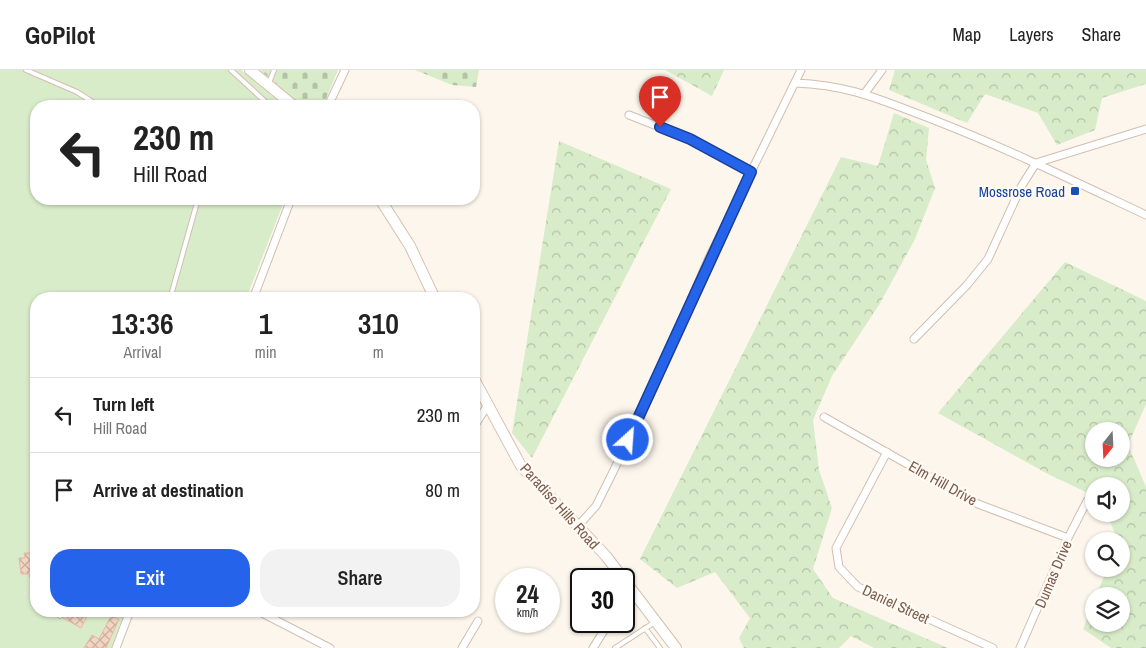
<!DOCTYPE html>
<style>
:root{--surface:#fff;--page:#f2f2f2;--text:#222;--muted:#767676;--line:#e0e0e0;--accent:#2563eb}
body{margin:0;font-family:"Archivo Narrow",sans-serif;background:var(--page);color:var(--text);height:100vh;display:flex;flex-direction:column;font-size:19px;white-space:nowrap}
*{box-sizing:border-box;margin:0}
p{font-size:16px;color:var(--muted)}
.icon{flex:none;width:28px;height:28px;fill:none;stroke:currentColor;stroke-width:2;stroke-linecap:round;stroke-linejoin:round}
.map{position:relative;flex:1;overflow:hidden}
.side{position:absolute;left:30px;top:222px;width:450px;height:325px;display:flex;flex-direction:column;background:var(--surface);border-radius:20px;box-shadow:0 1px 4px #0004}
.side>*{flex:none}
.guide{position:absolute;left:30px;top:30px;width:450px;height:105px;border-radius:20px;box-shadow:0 1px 4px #0004;background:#fff;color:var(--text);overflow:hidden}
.needle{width:32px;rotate:198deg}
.fabs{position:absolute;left:1085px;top:352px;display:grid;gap:10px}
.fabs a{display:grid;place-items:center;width:45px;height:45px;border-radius:50%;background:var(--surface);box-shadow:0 1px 4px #0004;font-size:25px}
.speed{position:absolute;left:495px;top:498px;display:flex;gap:10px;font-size:25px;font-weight:700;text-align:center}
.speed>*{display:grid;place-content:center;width:65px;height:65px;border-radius:50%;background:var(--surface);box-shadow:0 1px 4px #0004;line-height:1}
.speed small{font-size:12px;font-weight:400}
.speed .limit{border:2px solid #111;border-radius:8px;background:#fff;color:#111}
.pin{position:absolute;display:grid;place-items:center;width:42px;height:42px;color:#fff;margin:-51px -21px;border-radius:50% 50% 50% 0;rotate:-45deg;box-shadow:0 0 5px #0007}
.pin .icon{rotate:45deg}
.me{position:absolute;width:55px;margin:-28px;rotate:26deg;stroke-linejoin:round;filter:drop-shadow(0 0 4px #0008)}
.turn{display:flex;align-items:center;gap:18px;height:105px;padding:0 20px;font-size:22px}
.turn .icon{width:65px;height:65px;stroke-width:2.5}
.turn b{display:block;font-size:35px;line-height:42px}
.eta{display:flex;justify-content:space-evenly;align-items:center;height:85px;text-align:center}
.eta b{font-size:30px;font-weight:600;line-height:35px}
.button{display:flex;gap:10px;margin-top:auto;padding:10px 20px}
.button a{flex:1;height:58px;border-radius:20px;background:var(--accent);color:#fff;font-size:20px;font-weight:600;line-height:58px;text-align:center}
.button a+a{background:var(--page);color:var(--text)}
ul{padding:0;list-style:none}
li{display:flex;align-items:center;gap:15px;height:75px;padding:0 20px;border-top:1px solid var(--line)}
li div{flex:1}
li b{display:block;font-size:19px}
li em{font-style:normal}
header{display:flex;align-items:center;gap:30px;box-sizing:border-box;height:70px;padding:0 25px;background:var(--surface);border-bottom:1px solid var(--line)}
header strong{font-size:24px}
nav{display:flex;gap:28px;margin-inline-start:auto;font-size:18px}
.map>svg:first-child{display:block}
</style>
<header>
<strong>GoPilot</strong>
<nav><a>Map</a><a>Layers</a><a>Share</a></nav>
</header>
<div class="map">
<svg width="1146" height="578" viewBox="0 0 1146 578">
<defs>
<pattern id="forest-crowns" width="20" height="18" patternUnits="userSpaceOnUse" patternTransform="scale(1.25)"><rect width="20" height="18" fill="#d8ecc9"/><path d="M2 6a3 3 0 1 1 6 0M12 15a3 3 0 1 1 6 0" fill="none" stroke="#b4c2a5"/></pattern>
<pattern id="cemetery-stones" width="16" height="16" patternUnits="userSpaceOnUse" patternTransform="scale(1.25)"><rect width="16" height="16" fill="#d8ecc9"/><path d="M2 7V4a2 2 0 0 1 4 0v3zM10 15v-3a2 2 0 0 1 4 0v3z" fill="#b4c2a5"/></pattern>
<pattern id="building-cross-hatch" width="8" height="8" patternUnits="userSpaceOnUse" patternTransform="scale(1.25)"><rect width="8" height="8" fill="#f3d5c3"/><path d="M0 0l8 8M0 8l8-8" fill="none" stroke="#cab0a1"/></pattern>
</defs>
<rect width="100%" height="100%" fill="#fdf6ec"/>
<!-- green -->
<path fill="#d8ecc9" d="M0,0H241L284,36H36V129H285L246,229H36V541H126L112,578H0Z"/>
<!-- forest -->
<path fill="url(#forest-crowns)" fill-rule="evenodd" d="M665,0H724L712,26Z
M895,0H1146V14L1102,28L1095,60L1057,75L1038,43L985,24L967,53L889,20Z
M894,43L929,58L926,90L935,118L915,169L879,235L832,306L813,350L819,400L832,438L813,499L833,528L948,578H874L851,566L839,578H744L739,568L750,548L715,502L677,518L640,489L841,87L878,96Z
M559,71L671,119L532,388L512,363Z
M1065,192L1146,231V334L1128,375L1146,417V578H1111L1083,559L1094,532V554H1121V526H1096L1107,499H1121V471H1118L1107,444H1121V416H1094V426L1046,403L938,343ZM1121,361V389H1094V361Z"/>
<!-- cemetery -->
<path fill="url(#cemetery-stones)" d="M260,0H338L323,36H302Z
M415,0H479L476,17L452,15Z"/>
<!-- building -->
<path fill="url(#building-cross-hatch)" stroke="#e6bba3" d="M24,483H35L36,507L30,508L29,504H21L19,488H25Z
M63,541H90L81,558L63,548Z
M111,546L119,549L106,578H84L92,565L99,569Z"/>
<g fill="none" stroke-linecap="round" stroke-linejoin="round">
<defs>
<path id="lane" d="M26,0L77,22L99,36
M231,0L270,36
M269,13L274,0
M170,229L198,129
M57,541L60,546
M645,558L660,578
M615,578L655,552"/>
<path id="street" d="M795,13C851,15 883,31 934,50C1006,78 1076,112 1146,145
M865,23L882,0
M328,36L345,0
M629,45L690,69L751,102
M253,229L291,129
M914,269L967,215L988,189L1021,117L1036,93L1146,59
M824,347L978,434L1068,468
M474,357L487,336
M887,382L836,478L839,497L858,517L993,578
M578,456L596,436L613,402L652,320L708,190L801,0
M624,528L631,517
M258,541L330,578
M116,578L130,541
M462,578L478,551
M593,578L610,551
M1020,578L1068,468L1087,431"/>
<path id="secondary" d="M250,0L294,36
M380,129L410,176L435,229
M474,309L521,396L606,486L676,578"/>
</defs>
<!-- lane casing -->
<use href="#lane" stroke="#d1beb0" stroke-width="6"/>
<!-- street casing -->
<use href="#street" stroke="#d1beb0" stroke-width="9"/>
<!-- secondary casing -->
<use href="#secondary" stroke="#d6c0b0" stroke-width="12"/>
<!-- lane -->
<use href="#lane" stroke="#fff" stroke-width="4"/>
<!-- street -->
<use href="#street" stroke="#fff" stroke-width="7"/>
<!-- secondary -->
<use href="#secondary" stroke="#fff" stroke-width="10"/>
</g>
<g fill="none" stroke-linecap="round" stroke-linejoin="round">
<defs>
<path id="route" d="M628,370L751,102L690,69L660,57"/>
</defs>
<!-- route casing -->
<use href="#route" stroke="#184099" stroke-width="12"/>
<!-- route -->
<use href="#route" stroke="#2563eb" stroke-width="9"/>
</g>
<!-- markers -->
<rect fill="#1a4fb4" stroke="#fffaf3" stroke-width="2" x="1070" y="116" width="10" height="10" rx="2.5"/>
<g text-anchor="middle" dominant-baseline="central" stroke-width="5" stroke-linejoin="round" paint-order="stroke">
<!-- transit labels -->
<g font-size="15" fill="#164399" stroke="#fffaf3" text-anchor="end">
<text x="1065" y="121">Mossrose Road</text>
</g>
<!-- street labels -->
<g font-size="15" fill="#7a5c4d" stroke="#fffaf3">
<text transform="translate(943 413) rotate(29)">Elm Hill Drive</text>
<text transform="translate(560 436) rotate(48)">Paradise Hills Road</text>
<text transform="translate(1053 504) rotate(-67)">Dumas Drive</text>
<text transform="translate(896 534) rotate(25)">Daniel Street</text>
</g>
</g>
</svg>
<div class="fabs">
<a><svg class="needle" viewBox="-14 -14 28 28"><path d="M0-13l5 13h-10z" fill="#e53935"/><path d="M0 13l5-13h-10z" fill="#767676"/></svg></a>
<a><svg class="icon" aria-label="sound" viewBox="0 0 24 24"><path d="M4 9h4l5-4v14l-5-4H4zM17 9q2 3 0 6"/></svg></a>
<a><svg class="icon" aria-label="search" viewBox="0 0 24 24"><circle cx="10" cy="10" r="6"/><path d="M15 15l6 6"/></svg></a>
<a><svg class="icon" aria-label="layers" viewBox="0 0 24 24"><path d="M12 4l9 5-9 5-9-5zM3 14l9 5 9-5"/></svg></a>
</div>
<div class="speed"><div>24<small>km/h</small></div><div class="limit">30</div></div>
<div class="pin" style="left:660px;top:57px;background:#d93025"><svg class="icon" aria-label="arrive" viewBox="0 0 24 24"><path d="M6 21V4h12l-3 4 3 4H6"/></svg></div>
<svg class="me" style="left:628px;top:370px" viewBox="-20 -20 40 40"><circle r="17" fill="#2563eb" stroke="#fff" stroke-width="3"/><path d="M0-11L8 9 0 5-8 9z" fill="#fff"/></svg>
<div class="guide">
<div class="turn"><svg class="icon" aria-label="left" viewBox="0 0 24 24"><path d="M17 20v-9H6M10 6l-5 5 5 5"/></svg><div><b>230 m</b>Hill Road</div></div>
</div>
<section class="side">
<div class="eta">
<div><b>13:36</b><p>Arrival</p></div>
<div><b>1</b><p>min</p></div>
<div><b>310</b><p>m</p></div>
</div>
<ul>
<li><svg class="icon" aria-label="left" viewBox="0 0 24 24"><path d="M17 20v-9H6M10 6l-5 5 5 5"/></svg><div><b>Turn left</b><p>Hill Road</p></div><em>230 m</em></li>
<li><svg class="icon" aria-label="arrive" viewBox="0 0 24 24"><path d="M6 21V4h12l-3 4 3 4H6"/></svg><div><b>Arrive at destination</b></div><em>80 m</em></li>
</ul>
<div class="button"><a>Exit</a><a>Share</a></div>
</section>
</div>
